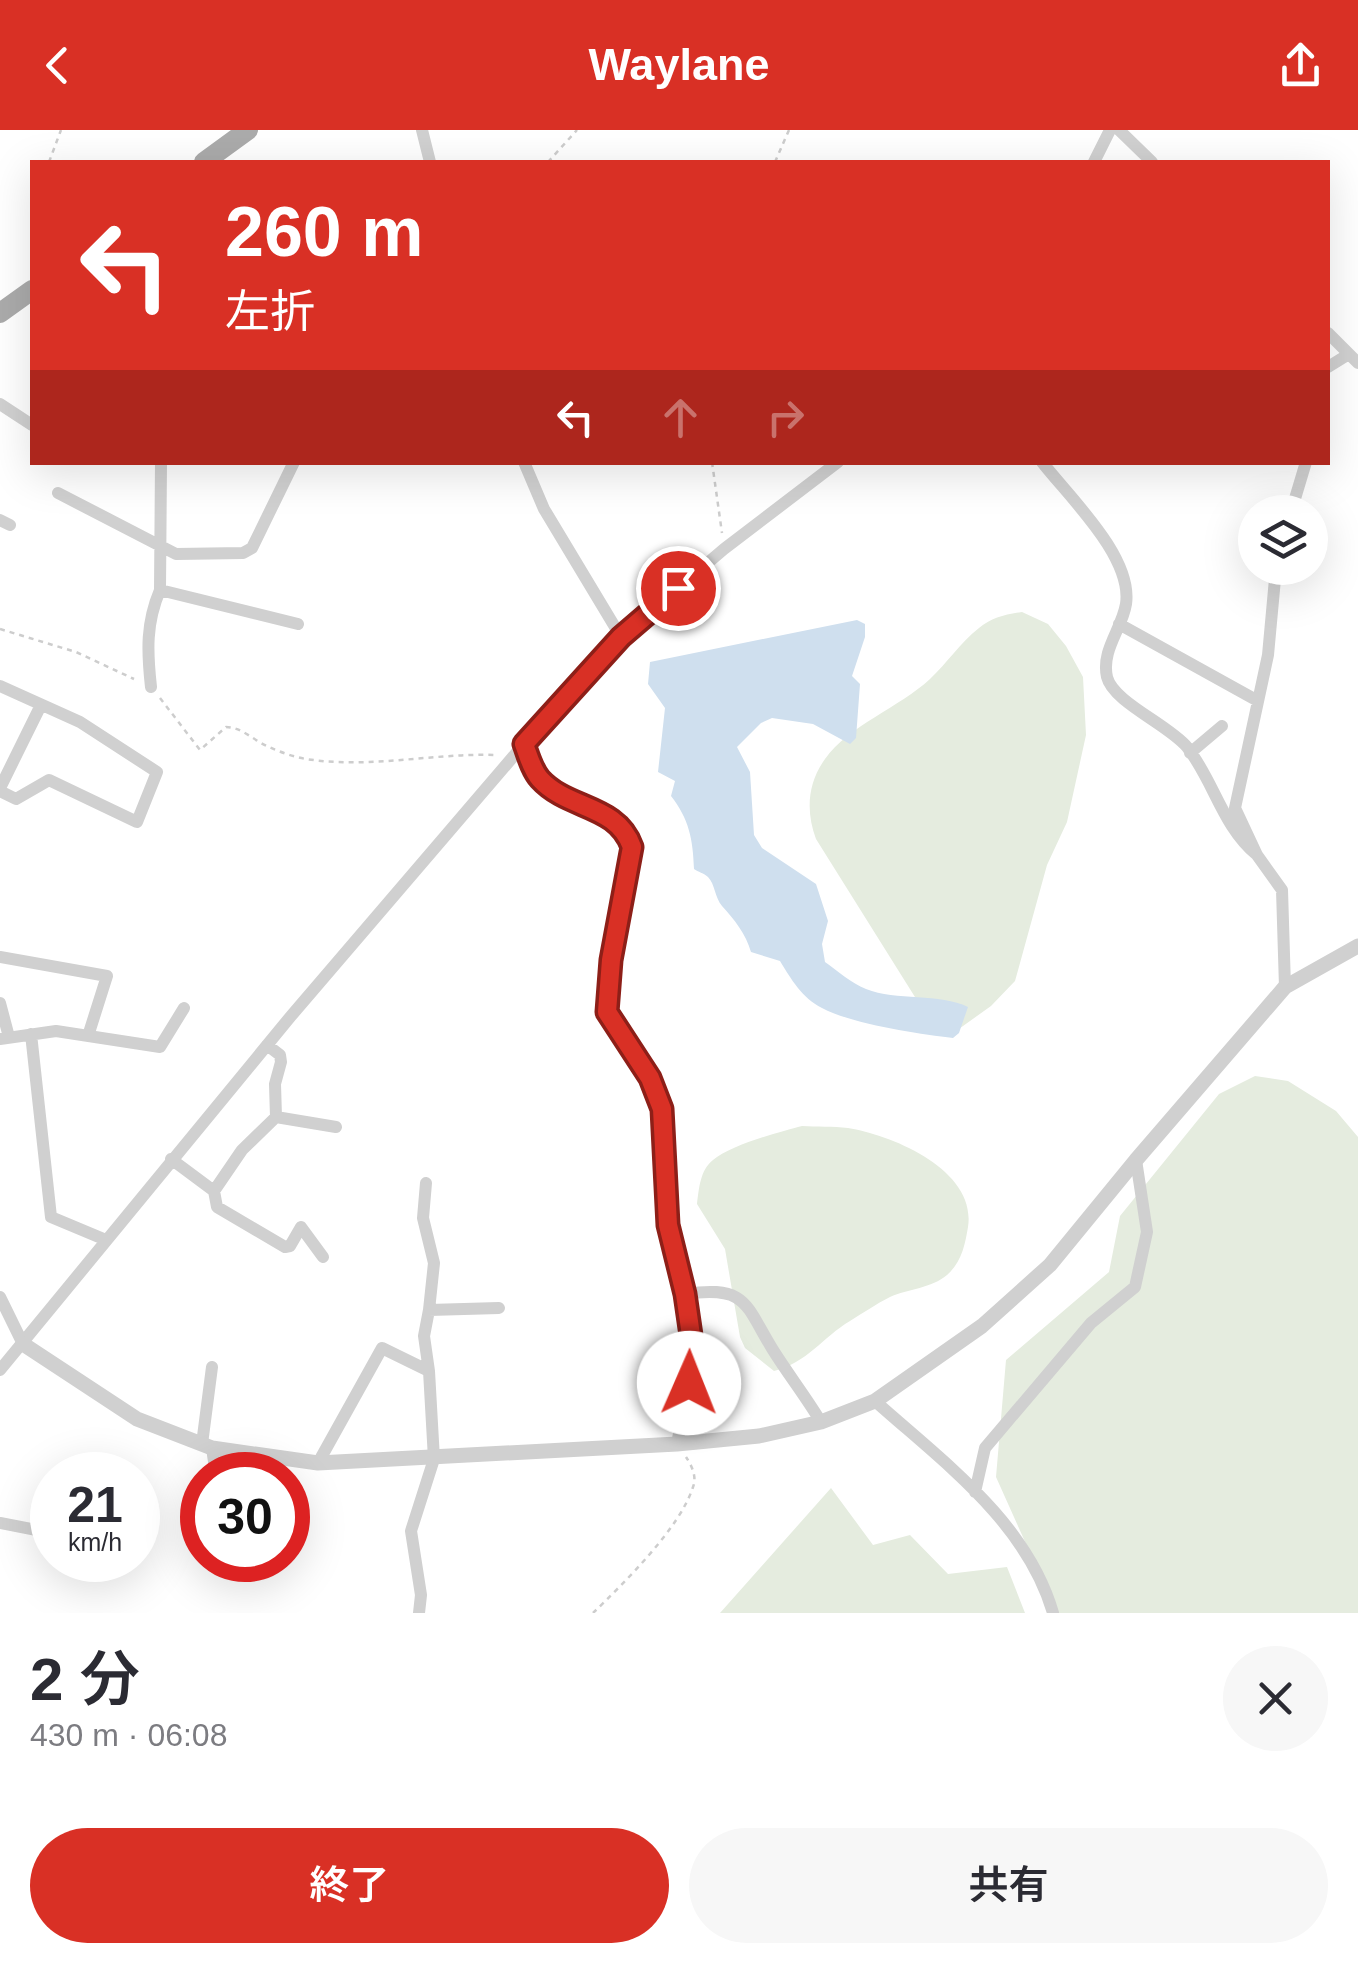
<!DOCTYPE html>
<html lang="ja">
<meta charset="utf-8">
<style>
:root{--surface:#fff;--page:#f7f7f7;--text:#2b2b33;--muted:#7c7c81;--accent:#d93025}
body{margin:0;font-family:Helvetica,"Noto Sans JP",sans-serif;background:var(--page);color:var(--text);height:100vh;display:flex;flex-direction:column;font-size:38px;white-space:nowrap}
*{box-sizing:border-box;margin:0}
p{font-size:32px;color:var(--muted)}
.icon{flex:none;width:55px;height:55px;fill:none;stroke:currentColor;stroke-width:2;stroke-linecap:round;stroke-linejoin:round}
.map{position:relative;height:1483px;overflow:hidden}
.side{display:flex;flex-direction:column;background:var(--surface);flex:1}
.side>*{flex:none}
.guide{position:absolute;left:30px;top:30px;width:1300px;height:305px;border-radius:0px;box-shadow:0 10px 40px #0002;background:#d93025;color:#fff;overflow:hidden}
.buttons{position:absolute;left:1238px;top:365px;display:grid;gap:20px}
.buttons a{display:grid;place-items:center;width:90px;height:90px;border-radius:50%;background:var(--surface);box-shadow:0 10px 40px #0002;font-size:50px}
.speed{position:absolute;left:30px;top:1322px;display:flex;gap:20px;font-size:50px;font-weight:700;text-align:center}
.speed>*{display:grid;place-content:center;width:130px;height:130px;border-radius:50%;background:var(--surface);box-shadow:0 10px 40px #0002;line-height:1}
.speed small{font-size:25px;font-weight:400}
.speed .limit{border:15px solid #d22;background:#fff;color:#111}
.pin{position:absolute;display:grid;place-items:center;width:85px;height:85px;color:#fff;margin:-42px;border:5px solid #fff;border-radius:50%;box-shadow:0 2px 10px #0007}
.me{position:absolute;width:110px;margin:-55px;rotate:1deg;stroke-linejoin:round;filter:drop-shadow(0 0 8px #0008)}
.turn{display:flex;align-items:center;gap:35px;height:210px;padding:0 30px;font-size:45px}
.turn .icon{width:130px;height:130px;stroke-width:2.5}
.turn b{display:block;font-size:70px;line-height:85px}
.lanes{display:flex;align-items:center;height:95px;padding:0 30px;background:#0003;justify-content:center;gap:50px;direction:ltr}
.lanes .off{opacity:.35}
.round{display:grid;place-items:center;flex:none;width:105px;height:105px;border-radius:52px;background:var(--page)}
.headline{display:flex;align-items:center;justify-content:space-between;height:170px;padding:0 30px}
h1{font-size:60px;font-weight:600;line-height:75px}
.action{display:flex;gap:20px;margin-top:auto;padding:20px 30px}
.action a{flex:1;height:115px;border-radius:60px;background:var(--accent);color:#fff;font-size:40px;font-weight:600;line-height:115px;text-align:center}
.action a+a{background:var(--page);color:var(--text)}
header{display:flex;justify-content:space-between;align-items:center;height:130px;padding:0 30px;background:var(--accent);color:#fff;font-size:45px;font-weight:600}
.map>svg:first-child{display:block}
</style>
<header><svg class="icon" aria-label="back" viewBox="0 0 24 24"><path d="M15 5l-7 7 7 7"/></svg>Waylane<svg class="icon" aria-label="share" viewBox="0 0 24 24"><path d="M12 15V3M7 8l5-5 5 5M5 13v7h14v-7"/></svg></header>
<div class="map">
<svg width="1358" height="1483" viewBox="0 0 1358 1483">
<rect width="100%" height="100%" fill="#fff"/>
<!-- green -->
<path fill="#e5ecdf" d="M1022,482L1048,494L1066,516L1083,547L1086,605L1067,692L1047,735L1015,851L991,876L956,901L930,891L816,709C806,682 807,654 825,629C848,596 900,577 930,549C947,533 960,513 979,498C991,488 1006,484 1022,482Z
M1255,946L1288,951L1336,981L1358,1007V1483H1057L996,1347L1006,1230L1109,1142L1120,1086L1219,964Z
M802,996C817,997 833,996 848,998C892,1005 977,1040 968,1097C965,1114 962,1132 947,1145C932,1158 908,1159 890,1167C876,1174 863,1183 850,1191C823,1207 807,1233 774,1241L745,1218L740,1207L725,1119L697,1074C699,1059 700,1040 713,1030C731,1015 779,1002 802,996Z
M831,1358L873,1415L910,1405L948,1444L1007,1437L1025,1483H720Z"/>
<!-- water -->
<path fill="#cfdfee" d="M857,490L865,494V507L852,546L860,554L856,608L850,614L813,594L772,588L761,593L737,617L750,642L754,705L762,718L816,754L828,791L822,814L825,832C838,841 851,853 866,859C896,871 940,863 968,877L959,903L953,908C918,904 852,894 822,878C802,868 791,849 780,831L751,822C746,804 734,789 722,776C715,768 715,754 708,747C704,743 698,742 694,739C693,709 689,689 671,666L675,651L658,642L665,578L648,554L650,532Z"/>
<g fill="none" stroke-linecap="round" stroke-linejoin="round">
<!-- path -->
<path stroke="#cdcdcd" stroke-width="2.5" stroke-dasharray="5 5" stroke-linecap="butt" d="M49,32L61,0
M548,32L577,0
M775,32L789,0
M712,332L722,403
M0,499L76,522L134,549
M160,568L200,620L226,597C242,597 254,611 269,617C280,622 294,627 306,629C370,639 432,623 495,625
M593,1483C624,1453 680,1398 693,1357C697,1347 692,1336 686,1327"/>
<!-- minor -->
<path stroke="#d0d0d0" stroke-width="12" d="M422,0L430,32
M1119,0L1152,32
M1094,32L1110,0
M1328,203L1358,233
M1328,237L1349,224
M0,274L32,295
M161,332L160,460L298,494
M524,332L544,379L621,507
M1042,332C1070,368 1133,427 1126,474C1122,499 1101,520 1107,547C1113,572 1169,595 1187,617C1214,651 1222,696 1257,725
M58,363L176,424L243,423L252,418L294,332
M1291,382L1306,332
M0,390L10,395
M1276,438L1268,525L1235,678L1257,725L1282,760L1285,857
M1119,494L1258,571
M0,556L80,592L157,642L137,692L49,650L16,669L0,661
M151,557C147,521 146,493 160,460
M524,614C528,625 532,640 540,649C568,680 617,674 632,717L611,830L607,882L650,948L661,979L668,1095L685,1164L694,1226L677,1314
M1190,623L1222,596
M0,658L41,575
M0,827L107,846L88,906
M0,873L9,907
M31,904L51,1087L106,1110
M0,909L56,901L160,917L184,878
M267,915L280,925L281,932L275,954L276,987
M171,1029L214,1061L242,1020L276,987L336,997
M426,1053L423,1088L434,1133L429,1180
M214,1061L217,1077L285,1117L290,1116L301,1097L323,1127
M685,1164C748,1155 745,1175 773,1220C788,1244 806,1267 821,1292
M0,1167L23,1214
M0,1240L291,886L524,614L621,507L724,419L838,332
M429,1241L424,1206L429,1180L499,1178
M875,1271C942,1331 1027,1392 1053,1483
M202,1314L212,1237
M212,1318L216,1345
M318,1333L382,1218L429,1241L434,1329L411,1401L421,1465L419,1483
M975,1362L985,1318L1091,1193L1135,1157L1147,1102L1136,1030
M0,1393L52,1403"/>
<!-- tertiary -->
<path stroke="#d0d0d0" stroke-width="15" d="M23,1214L137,1289L212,1318L318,1333L677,1314L759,1306L821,1292L875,1271L982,1196L1050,1135L1136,1030L1285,857L1358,816"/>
<!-- primary -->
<path stroke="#ababab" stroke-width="20" d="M204,32L248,0
M0,183L32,160"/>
</g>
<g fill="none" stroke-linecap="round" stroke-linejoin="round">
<defs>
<path id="route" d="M678,458L621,507L524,614C528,625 532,640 540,649C568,680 617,674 632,717L611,830L607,882L650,948L662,979L668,1095L685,1164L694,1226L689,1253"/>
</defs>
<!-- route casing -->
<use href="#route" stroke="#8d1f18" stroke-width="25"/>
<!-- route -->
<use href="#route" stroke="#d93025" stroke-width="18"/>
</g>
</svg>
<div class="buttons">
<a><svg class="icon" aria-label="layers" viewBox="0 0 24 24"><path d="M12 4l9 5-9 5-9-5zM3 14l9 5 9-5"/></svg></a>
</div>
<div class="speed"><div>21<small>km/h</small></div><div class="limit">30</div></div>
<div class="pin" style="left:678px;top:458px;background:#d93025"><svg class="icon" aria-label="arrive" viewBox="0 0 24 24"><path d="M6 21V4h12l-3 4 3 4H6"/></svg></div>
<svg class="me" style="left:689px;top:1253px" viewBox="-20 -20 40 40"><circle r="19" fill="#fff"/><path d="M0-13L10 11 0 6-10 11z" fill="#d93025"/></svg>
<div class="guide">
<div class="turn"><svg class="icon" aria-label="left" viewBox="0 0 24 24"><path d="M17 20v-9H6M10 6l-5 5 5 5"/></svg><div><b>260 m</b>左折</div></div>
<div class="lanes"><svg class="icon" aria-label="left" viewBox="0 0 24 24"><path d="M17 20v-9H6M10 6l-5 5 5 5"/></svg><svg class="icon off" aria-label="ahead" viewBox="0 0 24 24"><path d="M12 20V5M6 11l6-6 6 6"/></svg><svg class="icon off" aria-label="right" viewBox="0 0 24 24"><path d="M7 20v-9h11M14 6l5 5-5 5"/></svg></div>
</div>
</div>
<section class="side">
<div class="headline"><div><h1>2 分</h1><p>430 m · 06:08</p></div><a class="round"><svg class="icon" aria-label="close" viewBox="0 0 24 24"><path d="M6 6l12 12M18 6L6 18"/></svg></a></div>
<div class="action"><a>終了</a><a>共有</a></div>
</section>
